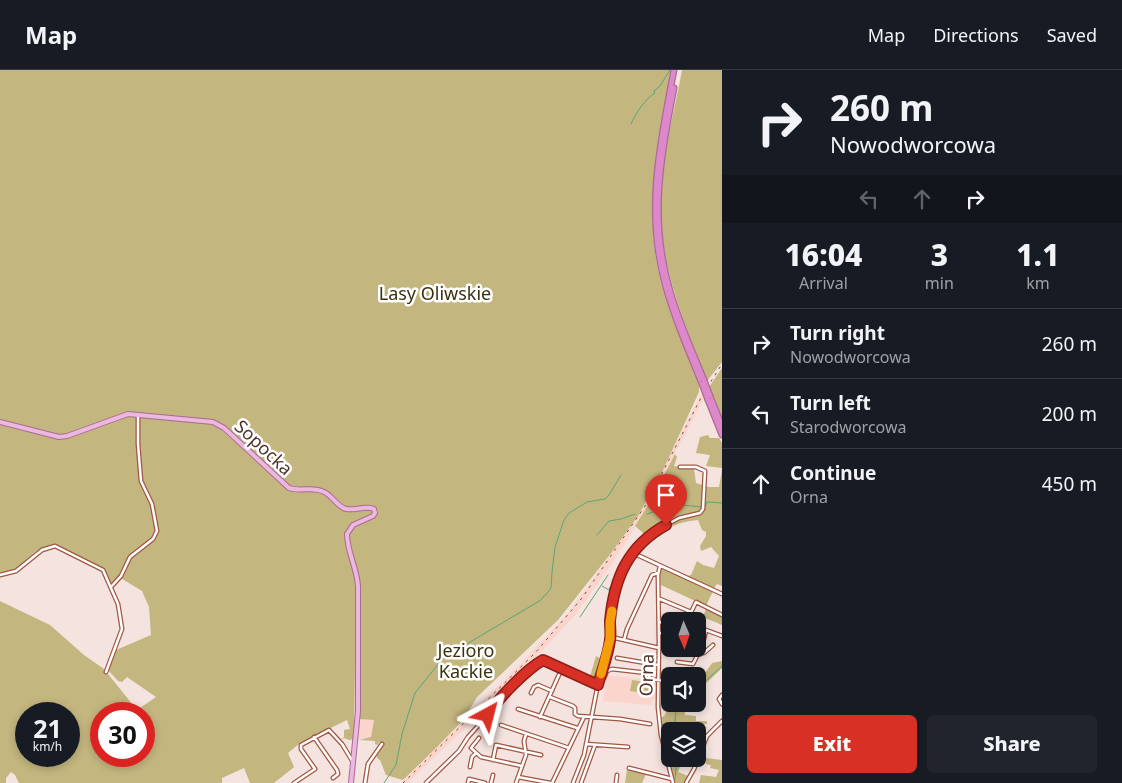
<!DOCTYPE html>
<style>
:root{--surface:#171b24;--page:#20242c;--text:#f1f3f6;--muted:#9ea1a6;--line:#363941;--accent:#d93025}
body{margin:0;font-family:"Noto Sans",sans-serif;background:var(--page);color:var(--text);height:100vh;display:flex;flex-direction:column;font-size:19px;white-space:nowrap}
*{box-sizing:border-box;margin:0}
p{font-size:16px;color:var(--muted)}
.icon{flex:none;width:28px;height:28px;fill:none;stroke:currentColor;stroke-width:2;stroke-linecap:round;stroke-linejoin:round}
.map{position:relative;flex:1;overflow:hidden}
.drawer{display:flex;flex-direction:column;background:var(--surface);width:400px}
.drawer>*{flex:none}
.hud{background:#171b24;color:var(--text);overflow:hidden}
.needle{width:32px;rotate:178deg}
.fabs{position:absolute;left:661px;top:542px;display:grid;gap:10px}
.fabs a{display:grid;place-items:center;width:45px;height:45px;border-radius:8px;background:var(--surface);box-shadow:0 2px 8px #0003;font-size:25px}
.speed{position:absolute;left:15px;top:632px;display:flex;gap:10px;font-size:25px;font-weight:700;text-align:center}
.speed>*{display:grid;place-content:center;width:65px;height:65px;border-radius:50%;background:var(--surface);box-shadow:0 2px 8px #0003;line-height:1}
.speed small{font-size:12px;font-weight:400}
.speed .limit{border:8px solid #d22;background:#fff;color:#111}
.pin{position:absolute;display:grid;place-items:center;width:42px;height:42px;color:#fff;margin:-51px -21px;border-radius:50% 50% 50% 0;rotate:-45deg;box-shadow:0 0 5px #0007}
.pin .icon{rotate:45deg}
.me{position:absolute;width:55px;margin:-28px;rotate:38deg;stroke-linejoin:round;filter:drop-shadow(0 0 4px #0008)}
.turn{display:flex;align-items:center;gap:18px;height:105px;padding:0 25px;font-size:22px}
.turn .icon{width:65px;height:65px;stroke-width:2.5}
.turn b{display:block;font-size:35px;line-height:42px}
.lanes{display:flex;align-items:center;height:48px;padding:0 25px;background:#0003;justify-content:center;gap:25px;direction:ltr}
.lanes .off{opacity:.35}
.eta{display:flex;justify-content:space-evenly;align-items:center;height:85px;text-align:center}
.eta b{font-size:30px;font-weight:800;line-height:35px}
.cta{display:flex;gap:10px;margin-top:auto;padding:10px 25px}
.cta a{flex:1;height:58px;border-radius:8px;background:var(--accent);color:#fff;font-size:20px;font-weight:800;line-height:58px;text-align:center}
.cta a+a{background:var(--page);color:var(--text)}
ul{padding:0;list-style:none}
li{display:flex;align-items:center;gap:15px;height:70px;padding:0 25px;border-top:1px solid var(--line)}
li div{flex:1}
li b{display:block;font-size:19px}
li em{font-style:normal}
header{display:flex;align-items:center;gap:30px;box-sizing:border-box;height:70px;padding:0 25px;background:var(--surface);border-bottom:1px solid var(--line)}
header strong{font-size:24px}
nav{display:flex;gap:28px;margin-inline-start:auto;font-size:18px}
main{display:flex;flex:1;min-height:0}
.map>svg:first-child{display:block}
</style>
<header>
<strong>Map</strong>
<nav><a>Map</a><a>Directions</a><a>Saved</a></nav>
</header>
<main>
<div class="map">
<svg width="722" height="713" viewBox="0 0 722 713">
<rect width="100%" height="100%" fill="#f4e3de"/>
<!-- built -->
<path fill="#fbd5cb" d="M703,321L705,326L646,439L614,491L576,544L539,584L493,630V632L407,713H401L528,586L568,543L635,451Z
M607,605L657,611L656,629L653,628L652,635L603,631Z
M359,649L374,650L371,667L359,669Z"/>
<!-- green -->
<path fill="#c4b67f" fill-rule="evenodd" d="M0,0H672C658,66 645,133 658,200C666,240 685,277 699,315V322L663,400L638,446L612,482L558,550L477,627L464,649L434,680L403,710L386,705L380,690L377,688V683L384,673L379,672L378,675L375,674V671L359,670L371,667L374,650L359,649V512L349,466C353,453 367,453 377,445L378,442L375,438L371,436L346,437C338,433 333,423 323,420C312,415 301,420 290,416L225,356L213,350L128,342L66,364C47,369 20,353 0,350Z
M682,0H722V292L707,311C685,254 660,198 660,135C660,90 674,45 682,0Z
M722,298V350L709,317Z
M129,346L212,354L217,356L288,419C297,423 305,419 315,421C329,424 332,435 341,438C351,441 363,438 373,441L372,444L350,455L346,464L356,512L354,669L349,670L344,668L340,670L344,667V660L350,659L347,650L300,673L288,683L294,697L274,713H250L244,698L222,708V713H19L15,705L11,702L6,708V713H0V531L50,555L84,585L104,599L137,640L156,627L127,607L122,612L118,611L108,600L116,580L151,565L149,537L142,521L119,507L112,514H110L103,498L56,475L36,481L17,498L0,505V354L13,356L60,369ZM26,644H69V686H26ZM101,644H144V686H101Z
M708,365L710,368H719L722,373V398L706,396L710,385L696,383L700,367Z
M675,384L677,387L674,396L694,399L696,413L709,417H719L722,400V516L717,514L713,520L687,506L691,505L697,491L703,495L714,498L719,486L711,477L701,481L700,476L706,466V462L702,460L698,450C680,451 665,459 650,469L635,456L650,432Z
M661,498L713,521L706,536L661,515L660,502Z
M706,539L722,546V555L703,547Z
M596,586L604,590L597,613L589,610Z
M722,591V598L698,621V608L703,606L712,593Z
M632,610L651,613L650,624L630,621Z
M670,634H685V645L696,646V651H707V654H686L685,661H670V688L663,667L661,648L665,645Z
M706,688L722,690V713H699L701,705L716,707L719,700L710,698L711,695L706,694Z
M670,689H683L678,702L688,706L684,713H675Z
M627,699L646,704L642,713H625Z"/>
<g fill="none" stroke-linecap="round" stroke-linejoin="round">
<!-- stream -->
<path stroke="#5ba678" stroke-width="1" d="M631,54C636,43 645,29 655,23L654,21L660,16L670,0
M705,437L707,432L722,433
M647,444L661,439L682,435L702,437
M597,465L609,451L621,449L635,444
M602,516L609,520L610,517L613,519V526
M545,526L551,518L552,502L555,477L564,450L569,443L587,432L605,429L609,425L621,405
M580,547L608,505
M698,618L722,596
M674,661L676,641L681,634
M675,709L677,689
M384,713L396,695L402,664L415,623L443,588L541,530L544,526"/>
<defs>
<path id="minor" d="M633,483L722,524
M660,496L658,505L659,573L658,637L661,665L673,713
M0,505L16,501L42,480L55,476L103,500L118,534L122,559L106,602
M111,517L121,506L130,487L153,469L157,461L152,434L141,411L138,374V345
M660,529L691,542
M687,551L696,532L722,545
M660,552L670,556
M698,557L722,566
M660,563L670,565
M611,567L659,578
M704,569L706,560
M624,570L627,559L652,505L658,503
M698,574L701,576L700,580L704,583L713,575
M617,588L658,595
M677,592L693,594L700,580
M677,606L681,602L688,603
M600,608H604L607,601L612,599L647,603L651,609L664,611L670,606
M531,623L534,617L538,615L552,621
M722,625L719,629L722,634
M550,627L573,636L575,638V644L578,646L620,649L650,654
M518,639L577,658
M540,647L562,598
M501,655L569,678
M314,667L337,700L338,704L333,708
M479,668L471,678L481,687L522,696
M586,674L628,677
M493,690L496,675L541,685
M470,697L472,687L476,683
M629,698L672,709
M518,707L550,713
M294,713L315,699L301,679V675L329,660L342,674L353,692
M365,713L368,694L382,674
M426,713L459,681L468,667L488,645L495,633L540,592L546,590L597,615
M468,713L469,709L485,713
M491,713L493,705
M516,713L526,685L524,671L526,664
M552,713L584,647
M573,713L584,685L597,619L609,575L611,546L623,499L637,477L653,462L679,448L700,443L703,439L705,401L696,397H680
M581,713L595,675
M616,713L617,705
M686,713L694,699L707,666L722,651"/>
<path id="major" d="M0,352L59,367L67,366L128,344L213,352L224,358L289,418C301,422 313,416 324,422C333,426 337,437 346,439C356,441 365,435 374,439L375,443L373,446L353,455L347,464C347,482 357,498 358,516V641L351,713"/>
<path id="highway" d="M674,0C660,73 645,140 665,214C674,249 689,281 702,314
M674,18C660,88 649,151 670,221C679,252 692,281 704,310
M710,326L722,356
M708,330L722,365"/>
</defs>
<!-- minor casing -->
<use href="#minor" stroke="#a15744" stroke-width="5"/>
<!-- major casing -->
<use href="#major" stroke="#ad6a92" stroke-width="6"/>
<!-- highway casing -->
<use href="#highway" stroke="#ad6a92" stroke-width="7"/>
<!-- minor -->
<use href="#minor" stroke="#fff" stroke-width="2.5"/>
<!-- major -->
<use href="#major" stroke="#ebb8df" stroke-width="4"/>
<!-- highway -->
<use href="#highway" stroke="#dd88ca" stroke-width="4.5"/>
<!-- rail -->
<path stroke="#6c4d45" stroke-width="1" stroke-dasharray="2.5 5" stroke-linecap="butt" d="M403,713L536,582L582,528L645,436L703,324L722,294"/>
<defs>
<path id="highway-bridge" d="M704,310L710,326
M702,314L708,330"/>
</defs>
<!-- highway-bridge casing -->
<use href="#highway-bridge" stroke="#ad6a92" stroke-width="7" stroke-linecap="butt"/>
<!-- highway-bridge -->
<use href="#highway-bridge" stroke="#dd88ca" stroke-width="4.5"/>
</g>
<g fill="none" stroke-linecap="round" stroke-linejoin="round">
<defs>
<path id="route" d="M488,645C497,629 527,599 543,590L598,615C602,600 608,586 610,570C611,564 610,557 610,551C614,508 628,476 666,455"/>
</defs>
<!-- route casing -->
<use href="#route" stroke="#8d1f18" stroke-width="12"/>
<!-- route -->
<use href="#route" stroke="#d93025" stroke-width="9"/>
<!-- slow -->
<path stroke="#f59e0b" stroke-width="9" d="M601,604L610,569V552L612,541"/>
</g>
<g text-anchor="middle" dominant-baseline="central" stroke-width="5" stroke-linejoin="round" paint-order="stroke">
<!-- park labels -->
<g font-size="18" fill="#3a320e" stroke="#fff">
<text x="435" y="223">Lasy Oliwskie</text>
<text x="466" y="580">Jezioro<tspan x="466" dy="21">Kackie</tspan></text>
</g>
<!-- street labels -->
<g font-size="18" fill="#533229" stroke="#fff">
<text transform="translate(264 377) rotate(43)">Sopocka</text>
<text transform="translate(646 605) rotate(-88)">Orna</text>
</g>
</g>
</svg>
<div class="fabs">
<a><svg class="needle" viewBox="-14 -14 28 28"><path d="M0-13l5 13h-10z" fill="#e53935"/><path d="M0 13l5-13h-10z" fill="#9ea1a6"/></svg></a>
<a><svg class="icon" aria-label="sound" viewBox="0 0 24 24"><path d="M4 9h4l5-4v14l-5-4H4zM17 9q2 3 0 6"/></svg></a>
<a><svg class="icon" aria-label="layers" viewBox="0 0 24 24"><path d="M12 4l9 5-9 5-9-5zM3 14l9 5 9-5"/></svg></a>
</div>
<div class="speed"><div>21<small>km/h</small></div><div class="limit">30</div></div>
<div class="pin" style="left:666px;top:455px;background:#d93025"><svg class="icon" aria-label="arrive" viewBox="0 0 24 24"><path d="M6 21V4h12l-3 4 3 4H6"/></svg></div>
<svg class="me" style="left:488px;top:645px" viewBox="-20 -20 40 40"><path d="M0-17L14 15 0 8-14 15z" fill="#d93025" stroke="#fff" stroke-width="4"/></svg>
</div>
<section class="drawer">
<div class="hud">
<div class="turn"><svg class="icon" aria-label="right" viewBox="0 0 24 24"><path d="M7 20v-9h11M14 6l5 5-5 5"/></svg><div><b>260 m</b>Nowodworcowa</div></div>
<div class="lanes"><svg class="icon off" aria-label="left" viewBox="0 0 24 24"><path d="M17 20v-9H6M10 6l-5 5 5 5"/></svg><svg class="icon off" aria-label="ahead" viewBox="0 0 24 24"><path d="M12 20V5M6 11l6-6 6 6"/></svg><svg class="icon" aria-label="right" viewBox="0 0 24 24"><path d="M7 20v-9h11M14 6l5 5-5 5"/></svg></div>
</div>
<div class="eta">
<div><b>16:04</b><p>Arrival</p></div>
<div><b>3</b><p>min</p></div>
<div><b>1.1</b><p>km</p></div>
</div>
<ul>
<li><svg class="icon" aria-label="right" viewBox="0 0 24 24"><path d="M7 20v-9h11M14 6l5 5-5 5"/></svg><div><b>Turn right</b><p>Nowodworcowa</p></div><em>260 m</em></li>
<li><svg class="icon" aria-label="left" viewBox="0 0 24 24"><path d="M17 20v-9H6M10 6l-5 5 5 5"/></svg><div><b>Turn left</b><p>Starodworcowa</p></div><em>200 m</em></li>
<li><svg class="icon" aria-label="ahead" viewBox="0 0 24 24"><path d="M12 20V5M6 11l6-6 6 6"/></svg><div><b>Continue</b><p>Orna</p></div><em>450 m</em></li>
</ul>
<div class="cta"><a>Exit</a><a>Share</a></div>
</section>
</main>
